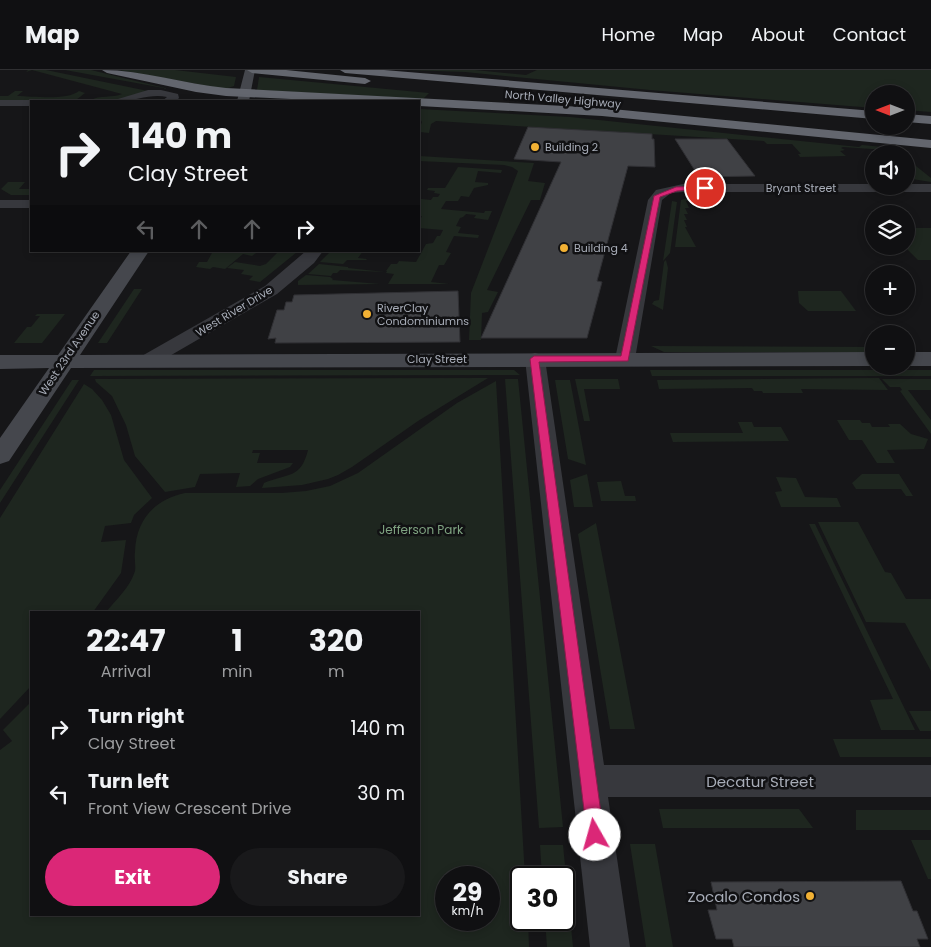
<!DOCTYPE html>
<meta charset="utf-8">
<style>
:root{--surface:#101012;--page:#19191b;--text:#f1f3f6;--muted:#9c9d9f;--line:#303032;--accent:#db2777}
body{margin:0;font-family:Poppins,sans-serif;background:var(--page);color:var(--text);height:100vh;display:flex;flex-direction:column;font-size:19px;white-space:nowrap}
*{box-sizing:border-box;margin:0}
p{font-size:16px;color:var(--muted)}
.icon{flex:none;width:28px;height:28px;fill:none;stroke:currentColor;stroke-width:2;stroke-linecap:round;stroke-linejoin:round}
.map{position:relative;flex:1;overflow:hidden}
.details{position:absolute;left:30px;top:541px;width:390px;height:305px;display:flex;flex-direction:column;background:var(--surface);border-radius:0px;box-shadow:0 2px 8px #0003,0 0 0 1px var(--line)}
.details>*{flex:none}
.guide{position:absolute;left:30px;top:30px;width:390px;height:152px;border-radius:0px;box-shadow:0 2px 8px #0003,0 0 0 1px var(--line);background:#101012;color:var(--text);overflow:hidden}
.needle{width:32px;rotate:270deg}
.fabs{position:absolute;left:865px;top:15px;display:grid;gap:10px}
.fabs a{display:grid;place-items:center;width:50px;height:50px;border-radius:50%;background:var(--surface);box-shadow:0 2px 8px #0003,0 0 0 1px var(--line);font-size:25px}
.speed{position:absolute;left:435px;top:796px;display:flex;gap:10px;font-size:25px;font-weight:700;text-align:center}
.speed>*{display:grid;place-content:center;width:65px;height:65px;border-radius:50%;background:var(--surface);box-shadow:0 2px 8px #0003,0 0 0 1px var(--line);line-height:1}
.speed small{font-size:12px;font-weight:400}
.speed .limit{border:2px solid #111;border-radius:8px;background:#fff;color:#111}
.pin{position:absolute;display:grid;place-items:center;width:42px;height:42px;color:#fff;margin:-21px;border:2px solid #fff;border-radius:50%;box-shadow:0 1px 5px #0007}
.me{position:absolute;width:55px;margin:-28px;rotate:353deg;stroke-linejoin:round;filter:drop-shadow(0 0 4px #0008)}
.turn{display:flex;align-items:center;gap:18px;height:105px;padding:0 15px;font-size:22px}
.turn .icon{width:65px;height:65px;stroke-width:2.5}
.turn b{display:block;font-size:35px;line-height:42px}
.lanes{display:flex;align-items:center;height:48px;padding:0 15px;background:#0003;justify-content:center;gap:25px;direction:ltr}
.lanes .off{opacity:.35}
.eta{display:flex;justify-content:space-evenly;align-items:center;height:85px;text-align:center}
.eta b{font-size:30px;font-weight:700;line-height:35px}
.button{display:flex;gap:10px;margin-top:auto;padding:10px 15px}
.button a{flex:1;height:58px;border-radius:30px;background:var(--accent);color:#fff;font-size:20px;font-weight:700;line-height:58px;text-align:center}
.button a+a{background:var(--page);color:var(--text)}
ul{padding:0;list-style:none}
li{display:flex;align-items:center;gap:15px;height:65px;padding:0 15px}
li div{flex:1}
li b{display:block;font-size:19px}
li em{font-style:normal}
header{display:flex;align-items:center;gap:30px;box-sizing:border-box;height:70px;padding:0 25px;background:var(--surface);border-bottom:1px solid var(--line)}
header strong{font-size:24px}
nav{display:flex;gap:28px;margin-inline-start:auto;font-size:18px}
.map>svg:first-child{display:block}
</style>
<header>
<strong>Map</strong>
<nav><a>Home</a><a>Map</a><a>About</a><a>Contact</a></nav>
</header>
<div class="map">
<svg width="931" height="877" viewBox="0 0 931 877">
<rect width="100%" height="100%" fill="#161618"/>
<!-- green -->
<path fill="#1e261f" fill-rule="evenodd" d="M28,0H46L148,21L118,30H91C99,25 113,28 122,24L32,0L26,2Z
M65,0H91L169,19Z
M118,0H175L236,7L234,16L225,19Z
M407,0H475L526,5L537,0H931V42L906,40V24H874V38L650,20L465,2Z
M259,7L429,23L423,29L257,20Z
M15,21H23L17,26C33,26 66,31 79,21L85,23L76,30L0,31V26H8Z
M419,39L570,47L859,77L862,75L894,78L901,84H890L886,80L843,77L841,78L845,80L840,81L846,86L800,87L798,84H801L792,74H767L764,71L436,51L431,54L429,63L420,62L419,59L422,52L419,48Z
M419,86L534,93L528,111L545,113L540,130H531L487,220L498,222L488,242L482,243L481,270H469L471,223L518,101L512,97L504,95L419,91Z
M906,88L931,108V112L906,108V105H915L906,97Z
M458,97L502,100L501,103L478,101L475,112L488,113V115L474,118L469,127L461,126L458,131H446L441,139L484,143L485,141H492L488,150L474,148L476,145L466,144L463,147L460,148L456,156L461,157L458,163L479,165L478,168L454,166L446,182L451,183L444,195H439L431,212L449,214H388L394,204L386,203L387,201H386L391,194H397L399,191L416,192L426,174L433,173L437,166H440L443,160L419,158V152L422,146H419V132L421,129L431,130L433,127H438L440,124L434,123L435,121L427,120L428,118H445Z
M8,112H25L19,119H31V125H11L1,119Z
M688,128H711L686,131L689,138H685L688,144H684L687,150H684L687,157H685L696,177H675L681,130Z
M672,131L677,132L670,183L663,191Z
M906,158H931V190H918L904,176H906Z
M213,181L256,183L252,186L243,184L225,199L213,197L210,199L196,197L199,192H207Z
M279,181L297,182L260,212L249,210L253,206L241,204L244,200L227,198L235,192L260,196L266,194Z
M331,181H363L358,188L367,189L366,190H347L343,194L320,192Z
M666,190L668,198L663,240L652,234L654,231L659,230L664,192Z
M319,194L348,197V198L385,202L340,200L337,203H333L331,206L308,204Z
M306,205L330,207L333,209L332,210L380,214L298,215V211Z
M134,219H142L107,273H98Z
M798,221H841L856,241H808L799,233Z
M37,244H65L42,273H14L27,257H31L40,246H35Z
M651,276L874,277V282H664Z
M94,300H514L520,305L90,306Z
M650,300H931V306H652Z
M488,308L418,351L352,397L338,405L328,409L302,415L262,418L264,413C288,403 301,409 308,380H253L252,383H260L257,393H293L290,397L258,409L250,416L236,417L240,403L200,404L195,417L165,422L135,386L126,355L112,326L96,312L95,309Z
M879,308L888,320L801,319L803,323H763L762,321H754L752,318L659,319L657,310Z
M505,309H518L563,757L539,758Z
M575,309H618L620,319H584L590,351H584Z
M882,309H931V320H908L931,350V364L900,321L902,320L900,317H890Z
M72,310H79L0,433V420Z
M555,310H570L586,395L568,389Z
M496,311L525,807L521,808V850H528L529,877H0V680L12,671L3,660L31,632V845H419V542H106C115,531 131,516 135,501C136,495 134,488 135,482C136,450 154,430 185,423H282L306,421L330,416L358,403L457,333ZM446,808H489V850H446Z
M84,314L92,319L102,330L111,345L124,390L152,428L134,445L131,453L105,456L101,472L126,470L121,503L93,542H31V616L0,649V448Z
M837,350H860L862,353H870L872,357H890L888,354H900L911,364L928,369L924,379L887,380L895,393H877L862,370H849Z
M738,352H752L754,357H781L789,371L673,372L670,363H743Z
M587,404L593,437H574L570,410Z
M862,404H899L913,426H906L901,419H856L852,413Z
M776,407L796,408L805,427L837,428L841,437H781L775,422L782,421Z
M621,411L625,426H635L636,431H601L597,412Z
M818,452H858L885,502L891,503L906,529H931V601L905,553L866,552Z
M596,453L635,659H610L578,464Z
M809,454H815L915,660H881L870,630L893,629Z
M909,641H931V661H920Z
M833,669H931V687H840Z
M659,739H799L813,758H663Z
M856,740H931V760H856Z
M911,770H931V809H928Z
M630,774H655L673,877H646Z
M540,775H563L573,877H547L545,850H564V808L542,807Z"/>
<!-- building -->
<path fill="#404145" stroke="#303034" d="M528,57L652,64V69H654L655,97L628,96L597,211L602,212L587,268H481L561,92L514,89Z
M675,69H727L755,106L699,107Z
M458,221L460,272L275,273L276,268L268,269L277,240H284L286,232H292L294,225Z
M901,811L913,841H917L928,869H917L920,877H734L732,869H716L708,840H717L711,812Z"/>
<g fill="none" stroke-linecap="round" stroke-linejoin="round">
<!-- street -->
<path fill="#37383d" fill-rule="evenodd" d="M148,20H161L178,24L179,28L176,31H162L167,27C150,23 134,32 117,31L118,29Z
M0,30H31L35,31H31V36H0Z
M683,114H874V116H906V114H931V122H683L671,123L662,130L635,289L632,293L625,295L618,293L615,289L648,130L656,120Z
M0,130H31V138H0Z
M306,181H323L314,193L277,224L154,295L147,297L140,295L137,291L140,287L265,216Z
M535,283L542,285L545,289L604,695H931V727H608L630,877H590L525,289L528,285Z"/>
<!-- secondary -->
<path fill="#45474d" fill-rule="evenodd" d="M245,0H255L249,31H237Z
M131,181H149L80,285L874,282V296L71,298L9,391L0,394V368L49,298L0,299V285H58Z
M906,282H931V296H906Z"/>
<!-- highway -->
<path fill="#63666e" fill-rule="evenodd" d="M102,0C143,0 184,14 226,18L602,38L931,70V78L602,46L419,36V31H333L226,26L196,22L107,3Z
M247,0H286L365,8L371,11L365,14L252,3Z
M340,0H384L874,41V49L345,3Z
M906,44L931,46V54L906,52Z"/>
</g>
<!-- route -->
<path fill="#db2777" stroke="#8e194d" d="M705,116L707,117V119L677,121L660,127L628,291L539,292L604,765L601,770L595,772L590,770L587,765L530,289L534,286H621L654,126L676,117Z"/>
<!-- markers -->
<g fill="#f2b134" stroke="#111113" stroke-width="2">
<circle cx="535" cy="77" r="5"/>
<circle cx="564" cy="178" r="5"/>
<circle cx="367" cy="244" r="5"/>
<circle cx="810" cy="826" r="5"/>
</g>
<g text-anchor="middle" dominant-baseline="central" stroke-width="5" stroke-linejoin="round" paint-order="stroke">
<!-- far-street labels -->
<g font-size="11" fill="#a8adb8" stroke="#111113">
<text transform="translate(563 29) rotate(5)">North Valley Highway</text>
<text x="801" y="118">Bryant Street</text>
<text transform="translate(234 241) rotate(-31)">West River Drive</text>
<text transform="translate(69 283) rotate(-56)">West 23rd Avenue</text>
<text x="437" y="289">Clay Street</text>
</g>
<!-- far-poi labels -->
<g font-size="11" fill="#a8adb8" stroke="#111113" text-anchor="start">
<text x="545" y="77">Building 2</text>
<text x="574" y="178">Building 4</text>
<text x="377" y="238">RiverClay<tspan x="377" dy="13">Condominiumns</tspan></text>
</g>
<!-- park labels -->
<g font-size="12" fill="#7fa381" stroke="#111113">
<text x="421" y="459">Jefferson Park</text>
</g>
<!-- near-street labels -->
<g font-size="15" fill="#a8adb8" stroke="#111113">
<text x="760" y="711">Decatur Street</text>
</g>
<!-- near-poi labels -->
<g font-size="15" fill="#a8adb8" stroke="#111113" text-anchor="end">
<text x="800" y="826">Zocalo Condos</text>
</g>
</g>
</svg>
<div class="fabs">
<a><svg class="needle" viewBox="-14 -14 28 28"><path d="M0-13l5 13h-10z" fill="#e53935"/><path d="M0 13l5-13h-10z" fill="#9c9d9f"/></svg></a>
<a><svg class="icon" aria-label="sound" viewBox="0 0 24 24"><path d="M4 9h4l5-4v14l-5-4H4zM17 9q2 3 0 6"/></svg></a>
<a><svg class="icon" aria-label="layers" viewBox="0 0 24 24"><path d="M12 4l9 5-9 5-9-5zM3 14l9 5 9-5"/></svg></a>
<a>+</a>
<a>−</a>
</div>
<div class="speed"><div>29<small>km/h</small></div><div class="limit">30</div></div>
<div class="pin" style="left:705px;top:118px;background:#d93025"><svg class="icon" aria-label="arrive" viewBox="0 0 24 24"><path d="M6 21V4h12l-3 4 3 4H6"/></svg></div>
<svg class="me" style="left:595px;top:765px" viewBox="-20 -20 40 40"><circle r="19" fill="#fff"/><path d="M0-13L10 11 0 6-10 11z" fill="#db2777"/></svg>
<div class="guide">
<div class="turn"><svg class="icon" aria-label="right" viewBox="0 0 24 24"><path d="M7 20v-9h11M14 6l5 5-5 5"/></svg><div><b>140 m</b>Clay Street</div></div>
<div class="lanes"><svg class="icon off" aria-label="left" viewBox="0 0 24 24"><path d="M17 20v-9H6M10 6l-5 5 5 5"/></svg><svg class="icon off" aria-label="ahead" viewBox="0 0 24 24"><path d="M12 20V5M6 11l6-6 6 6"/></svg><svg class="icon off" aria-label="ahead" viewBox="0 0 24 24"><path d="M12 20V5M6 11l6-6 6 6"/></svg><svg class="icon" aria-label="right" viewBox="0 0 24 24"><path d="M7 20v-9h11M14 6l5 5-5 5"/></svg></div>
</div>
<section class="details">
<div class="eta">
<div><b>22:47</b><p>Arrival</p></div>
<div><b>1</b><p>min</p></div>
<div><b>320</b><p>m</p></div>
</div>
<ul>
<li><svg class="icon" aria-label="right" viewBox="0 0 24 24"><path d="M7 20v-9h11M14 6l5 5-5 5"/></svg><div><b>Turn right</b><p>Clay Street</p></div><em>140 m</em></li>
<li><svg class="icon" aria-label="left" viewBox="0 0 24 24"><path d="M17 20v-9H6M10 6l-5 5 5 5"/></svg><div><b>Turn left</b><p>Front View Crescent Drive</p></div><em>30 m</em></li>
</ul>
<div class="button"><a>Exit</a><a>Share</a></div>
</section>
</div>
